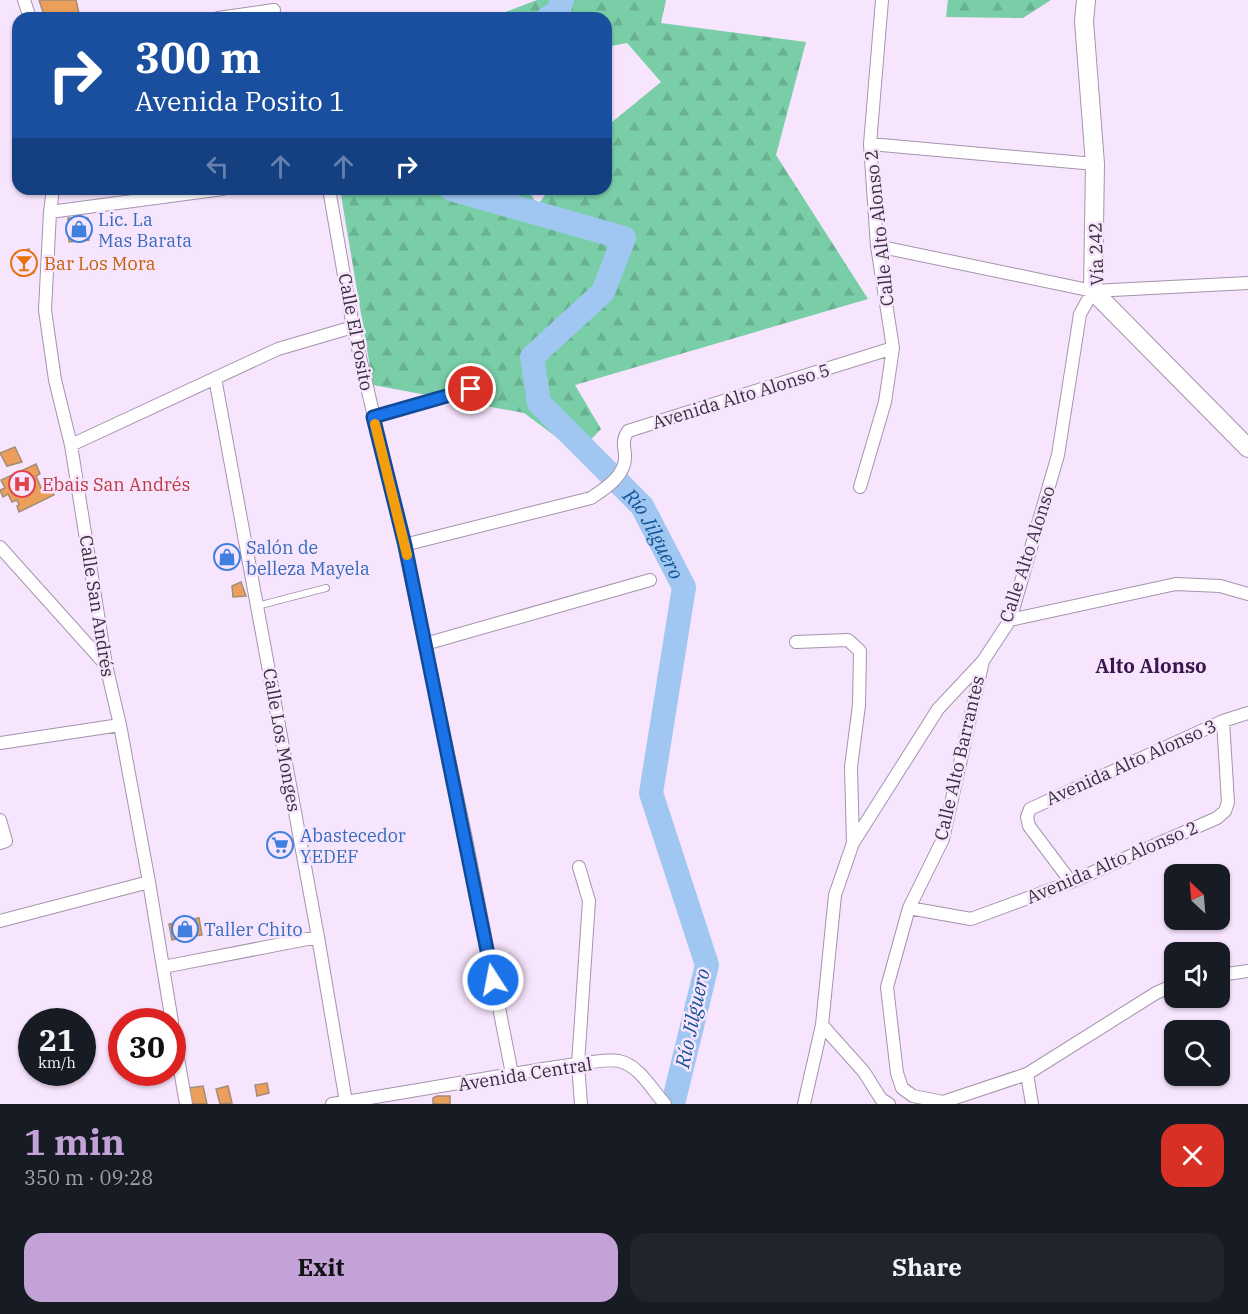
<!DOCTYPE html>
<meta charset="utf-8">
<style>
:root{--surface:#171b24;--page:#20242c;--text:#f1f3f6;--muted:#9ea1a6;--accent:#c2a2d7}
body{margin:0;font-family:"IBM Plex Serif",serif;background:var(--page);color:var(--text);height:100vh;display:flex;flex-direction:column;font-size:22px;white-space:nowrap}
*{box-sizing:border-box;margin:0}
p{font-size:20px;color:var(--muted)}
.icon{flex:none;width:33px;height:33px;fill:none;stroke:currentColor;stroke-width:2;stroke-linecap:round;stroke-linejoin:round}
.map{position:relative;height:1104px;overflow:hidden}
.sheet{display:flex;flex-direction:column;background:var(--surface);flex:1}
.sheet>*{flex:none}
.top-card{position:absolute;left:12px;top:12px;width:600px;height:183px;border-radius:18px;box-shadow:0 2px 4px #0004;background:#1a4fa0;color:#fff;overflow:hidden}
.needle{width:39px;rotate:334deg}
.fabs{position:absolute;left:1164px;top:864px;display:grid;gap:12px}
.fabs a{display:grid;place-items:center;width:66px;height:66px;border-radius:12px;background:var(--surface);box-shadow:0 2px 4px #0004;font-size:30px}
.speed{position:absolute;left:18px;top:1008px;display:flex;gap:12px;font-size:30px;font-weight:700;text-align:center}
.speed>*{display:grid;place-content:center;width:78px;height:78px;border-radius:50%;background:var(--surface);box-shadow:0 2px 4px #0004;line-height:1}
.speed small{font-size:15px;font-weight:400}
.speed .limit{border:9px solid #d22;background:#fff;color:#111}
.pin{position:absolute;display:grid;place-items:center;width:51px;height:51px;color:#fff;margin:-26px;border:3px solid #fff;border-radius:50%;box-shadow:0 2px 6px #0007}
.me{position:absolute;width:66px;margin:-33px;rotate:349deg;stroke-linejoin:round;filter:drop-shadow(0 0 4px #0008)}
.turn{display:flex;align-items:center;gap:21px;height:126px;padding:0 24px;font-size:27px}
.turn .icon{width:78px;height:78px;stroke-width:2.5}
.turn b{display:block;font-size:42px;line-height:51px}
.lanes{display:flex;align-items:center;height:57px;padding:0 24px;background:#0003;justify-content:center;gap:30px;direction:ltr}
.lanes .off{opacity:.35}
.round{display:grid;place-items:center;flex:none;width:63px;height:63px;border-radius:18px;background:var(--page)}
.overview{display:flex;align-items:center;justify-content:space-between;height:102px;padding:0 24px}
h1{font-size:36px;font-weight:700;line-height:45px;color:var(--accent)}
.cta{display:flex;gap:12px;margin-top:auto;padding:12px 24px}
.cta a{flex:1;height:69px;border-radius:18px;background:var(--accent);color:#111;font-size:24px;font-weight:700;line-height:69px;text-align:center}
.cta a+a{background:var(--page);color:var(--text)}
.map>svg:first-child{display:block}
</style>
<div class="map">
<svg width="1248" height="1104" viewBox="0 0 1248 1104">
<defs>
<pattern id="forest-firs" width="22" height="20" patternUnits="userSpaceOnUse" patternTransform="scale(1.5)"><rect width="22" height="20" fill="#79cea7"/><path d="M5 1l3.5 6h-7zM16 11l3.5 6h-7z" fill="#69b190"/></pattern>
</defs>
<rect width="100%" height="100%" fill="#f7e4fd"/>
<!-- forest -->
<path fill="url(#forest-firs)" d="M537,0H666L661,23L806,42L776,155L868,299L575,385L601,429L578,453L524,413L373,385L340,189H527L538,205L549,189H606V127L661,82L627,43L606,47V18H489Z
M948,0H1051L1023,18L946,17Z"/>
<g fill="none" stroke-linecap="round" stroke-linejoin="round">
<!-- river -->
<g stroke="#a0c6f2" stroke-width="24">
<path d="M548,18L558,12L562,0"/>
<path id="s1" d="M451,189L624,238L603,292L532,357L539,403L642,506L684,587L651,793L707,965L673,1104"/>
</g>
</g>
<!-- building -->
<path fill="#eb9f5a" stroke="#a38c79" stroke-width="1.5" d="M39,0H76L80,18H45Z
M68,218H88L89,240L69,242Z
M29,249L34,273L20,276L15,253Z
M15,447L22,462L7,466L0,453Z
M36,464L40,474L36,476L43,492L51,488L54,495L19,512L17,506L19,505L17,500L12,502L8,494L3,497L0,490L5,488L1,480Z
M233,545L238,562L221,564L215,551Z
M241,582L246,596L233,597L232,586Z
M284,838L285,849L277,852L275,841Z
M199,918L202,935L172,940L169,924Z
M267,1083L269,1093L257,1096L255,1085Z
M203,1086L207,1104H192L189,1088Z
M228,1086L232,1103L220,1104L216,1089Z
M437,1096H450V1104H433V1098Z"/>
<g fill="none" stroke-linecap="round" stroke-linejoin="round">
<defs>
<path id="lane" d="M257,606L326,588"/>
<path id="street" d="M24,0L30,18
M218,18L274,10
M870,144L1095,164
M53,189L50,212L45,310L55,380L71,445L106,665L120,725L149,882L172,1022
M329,189L353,327L404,545L466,839L512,1074
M50,212L223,189
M877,246L1093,291L1248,283
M215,378L318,937L346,1102
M373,417L471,389
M71,445L278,349L353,327
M860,487L885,402L893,348L877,246L870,144L882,0
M404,545L591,498C606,488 627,475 625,454C624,445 622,440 628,431L893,348
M0,547L105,664
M1010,620L1176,584L1220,586L1248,594
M796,642L848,640L860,651L859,705L851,767L853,843
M425,644L650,580
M0,743L120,725
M0,820L6,841L0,843
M579,867L589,901L578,1064L581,1104
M1071,882L1029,826L1027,817L1030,809L1223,721L1248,713
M909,908L971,919L1071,882L1217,818L1225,811L1228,802L1223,721
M0,921L149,882
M163,967L318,937
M1220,975L1248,971
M172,1024L186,1104
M822,1025L864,1072L881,1099L889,1104
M1027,1074L1032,1104
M943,1102L913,1096L902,1088L897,1073L887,987L909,908L943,839L983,661
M332,1104C405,1093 478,1079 550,1068C565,1066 606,1058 619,1061C639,1065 652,1090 665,1104
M804,1104L822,1025L835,895L853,843L938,709L983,661L1010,620L1058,455L1080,314L1093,291
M937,1104L1027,1074L1156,993L1174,985"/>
<path id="secondary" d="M1086,0L1084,21L1095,164L1093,291L1248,448"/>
</defs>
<!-- lane casing -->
<use href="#lane" stroke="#a594ab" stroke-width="8"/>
<!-- street casing -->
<use href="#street" stroke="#a594ab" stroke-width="14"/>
<!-- secondary casing -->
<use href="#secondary" stroke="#a594ab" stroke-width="20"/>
<!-- lane -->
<use href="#lane" stroke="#fff" stroke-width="6"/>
<!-- street -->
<use href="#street" stroke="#fff" stroke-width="12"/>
<!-- secondary -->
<use href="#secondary" stroke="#fff" stroke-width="18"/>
</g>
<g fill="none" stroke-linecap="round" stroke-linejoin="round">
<defs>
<path id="route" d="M471,389L373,417L405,545L493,980"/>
</defs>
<!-- route casing -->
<use href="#route" stroke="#114b97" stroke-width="15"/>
<!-- route -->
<use href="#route" stroke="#1a73e8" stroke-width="10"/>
<!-- slow -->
<path stroke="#f59e0b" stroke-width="10" d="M375,424L407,555"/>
</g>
<!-- icons -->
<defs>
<symbol id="shop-ring" viewBox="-11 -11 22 22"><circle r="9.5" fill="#f7e4fd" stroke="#3f7fe0" stroke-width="1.5"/><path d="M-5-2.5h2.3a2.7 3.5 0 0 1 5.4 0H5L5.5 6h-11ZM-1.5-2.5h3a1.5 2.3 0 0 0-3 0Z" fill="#3f7fe0"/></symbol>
<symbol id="bar-ring" viewBox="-11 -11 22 22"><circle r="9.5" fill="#f7e4fd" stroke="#e8710a" stroke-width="1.5"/><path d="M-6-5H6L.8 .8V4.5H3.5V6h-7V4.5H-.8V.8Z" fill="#e8710a"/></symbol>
<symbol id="hospital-ring" viewBox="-11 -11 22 22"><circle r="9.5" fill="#f7e4fd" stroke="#e0444e" stroke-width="1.5"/><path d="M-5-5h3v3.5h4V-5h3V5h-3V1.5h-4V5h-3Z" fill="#e0444e"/></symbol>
<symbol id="supermarket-ring" viewBox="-11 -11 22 22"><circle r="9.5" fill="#f7e4fd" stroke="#3f7fe0" stroke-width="1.5"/><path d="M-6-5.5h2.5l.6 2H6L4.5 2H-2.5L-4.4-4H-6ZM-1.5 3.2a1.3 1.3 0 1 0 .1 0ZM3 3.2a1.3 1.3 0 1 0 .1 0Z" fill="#3f7fe0"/></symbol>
</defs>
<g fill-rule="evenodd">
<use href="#shop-ring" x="64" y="214" width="30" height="30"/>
<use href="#bar-ring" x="9" y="248" width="30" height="30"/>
<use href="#hospital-ring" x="7" y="469" width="30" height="30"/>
<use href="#shop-ring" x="212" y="542" width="30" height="30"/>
<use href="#supermarket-ring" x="265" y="830" width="30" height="30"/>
<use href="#shop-ring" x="170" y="914" width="30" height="30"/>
</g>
<g text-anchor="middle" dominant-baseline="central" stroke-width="5" stroke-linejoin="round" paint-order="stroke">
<!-- shop labels -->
<g font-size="18" fill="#366cbe" stroke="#f7e4fd" text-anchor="start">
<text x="98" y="219">Lic. La<tspan x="98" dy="21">Mas Barata</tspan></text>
<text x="246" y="547">Salón de<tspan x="246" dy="21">belleza Mayela</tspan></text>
<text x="300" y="835">Abastecedor<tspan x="300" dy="21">YEDEF</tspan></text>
<text x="204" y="929">Taller Chito</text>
</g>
<!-- street labels -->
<g font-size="18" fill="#372f39" stroke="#f7e4fd">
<text transform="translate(879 228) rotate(-96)">Calle Alto Alonso 2</text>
<text transform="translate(1096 254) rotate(-92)">Vía 242</text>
<text transform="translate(356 332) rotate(79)">Calle El Posito</text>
<text transform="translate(741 396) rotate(-17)">Avenida Alto Alonso 5</text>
<text transform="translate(1027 554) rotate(-72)">Calle Alto Alonso</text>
<text transform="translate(97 606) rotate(81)">Calle San Andrés</text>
<text transform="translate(282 740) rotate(80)">Calle Los Monges</text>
<text transform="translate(959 758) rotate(-77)">Calle Alto Barrantes</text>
<text transform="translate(1131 762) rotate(-24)">Avenida Alto Alonso 3</text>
<text transform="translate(1112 862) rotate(-23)">Avenida Alto Alonso 2</text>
<text transform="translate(525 1074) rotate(-9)">Avenida Central</text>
</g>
<!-- food labels -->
<g font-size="18" fill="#c56008" stroke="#f7e4fd" text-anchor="start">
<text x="44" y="263">Bar Los Mora</text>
</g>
<!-- health labels -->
<g font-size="18" fill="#be3a42" stroke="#f7e4fd" text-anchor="start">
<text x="42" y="484">Ebais San Andrés</text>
</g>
<!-- water labels -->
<g font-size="20" font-style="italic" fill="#125495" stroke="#f7e4fd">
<text stroke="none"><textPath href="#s1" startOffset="556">Río Jilguero</textPath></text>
<text transform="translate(692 1018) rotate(-78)">Río Jilguero</text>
</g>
<!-- neighbourhood labels -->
<g font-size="20" font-weight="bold" fill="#3a174e" stroke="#f7e4fd">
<text x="1151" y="665">Alto Alonso</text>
</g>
</g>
</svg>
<div class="fabs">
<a><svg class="needle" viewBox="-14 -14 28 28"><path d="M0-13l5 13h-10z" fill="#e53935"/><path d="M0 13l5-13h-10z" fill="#9ea1a6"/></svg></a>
<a><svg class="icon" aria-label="sound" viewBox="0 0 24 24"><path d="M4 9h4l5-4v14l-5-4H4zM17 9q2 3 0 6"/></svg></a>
<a><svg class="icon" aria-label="search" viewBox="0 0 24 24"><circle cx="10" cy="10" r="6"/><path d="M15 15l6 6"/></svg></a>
</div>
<div class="speed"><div>21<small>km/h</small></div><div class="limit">30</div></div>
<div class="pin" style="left:471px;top:389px;background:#d93025"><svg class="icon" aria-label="arrive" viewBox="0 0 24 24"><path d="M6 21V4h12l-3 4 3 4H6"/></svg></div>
<svg class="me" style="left:493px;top:980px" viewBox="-20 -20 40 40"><circle r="17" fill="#1a73e8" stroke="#fff" stroke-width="3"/><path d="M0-11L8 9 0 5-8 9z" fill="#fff"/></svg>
<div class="top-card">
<div class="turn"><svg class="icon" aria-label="right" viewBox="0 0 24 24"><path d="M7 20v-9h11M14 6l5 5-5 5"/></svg><div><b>300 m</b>Avenida Posito 1</div></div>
<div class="lanes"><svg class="icon off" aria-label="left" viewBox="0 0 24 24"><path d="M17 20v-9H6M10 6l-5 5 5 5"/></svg><svg class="icon off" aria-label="ahead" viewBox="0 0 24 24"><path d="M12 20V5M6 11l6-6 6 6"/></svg><svg class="icon off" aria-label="ahead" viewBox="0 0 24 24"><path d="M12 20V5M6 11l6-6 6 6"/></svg><svg class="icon" aria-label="right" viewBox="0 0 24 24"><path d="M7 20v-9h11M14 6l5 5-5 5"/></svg></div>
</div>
</div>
<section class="sheet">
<div class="overview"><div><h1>1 min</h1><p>350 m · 09:28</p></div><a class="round" style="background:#d93025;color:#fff"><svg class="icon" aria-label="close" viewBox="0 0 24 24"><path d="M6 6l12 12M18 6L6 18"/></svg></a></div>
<div class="cta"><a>Exit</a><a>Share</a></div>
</section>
